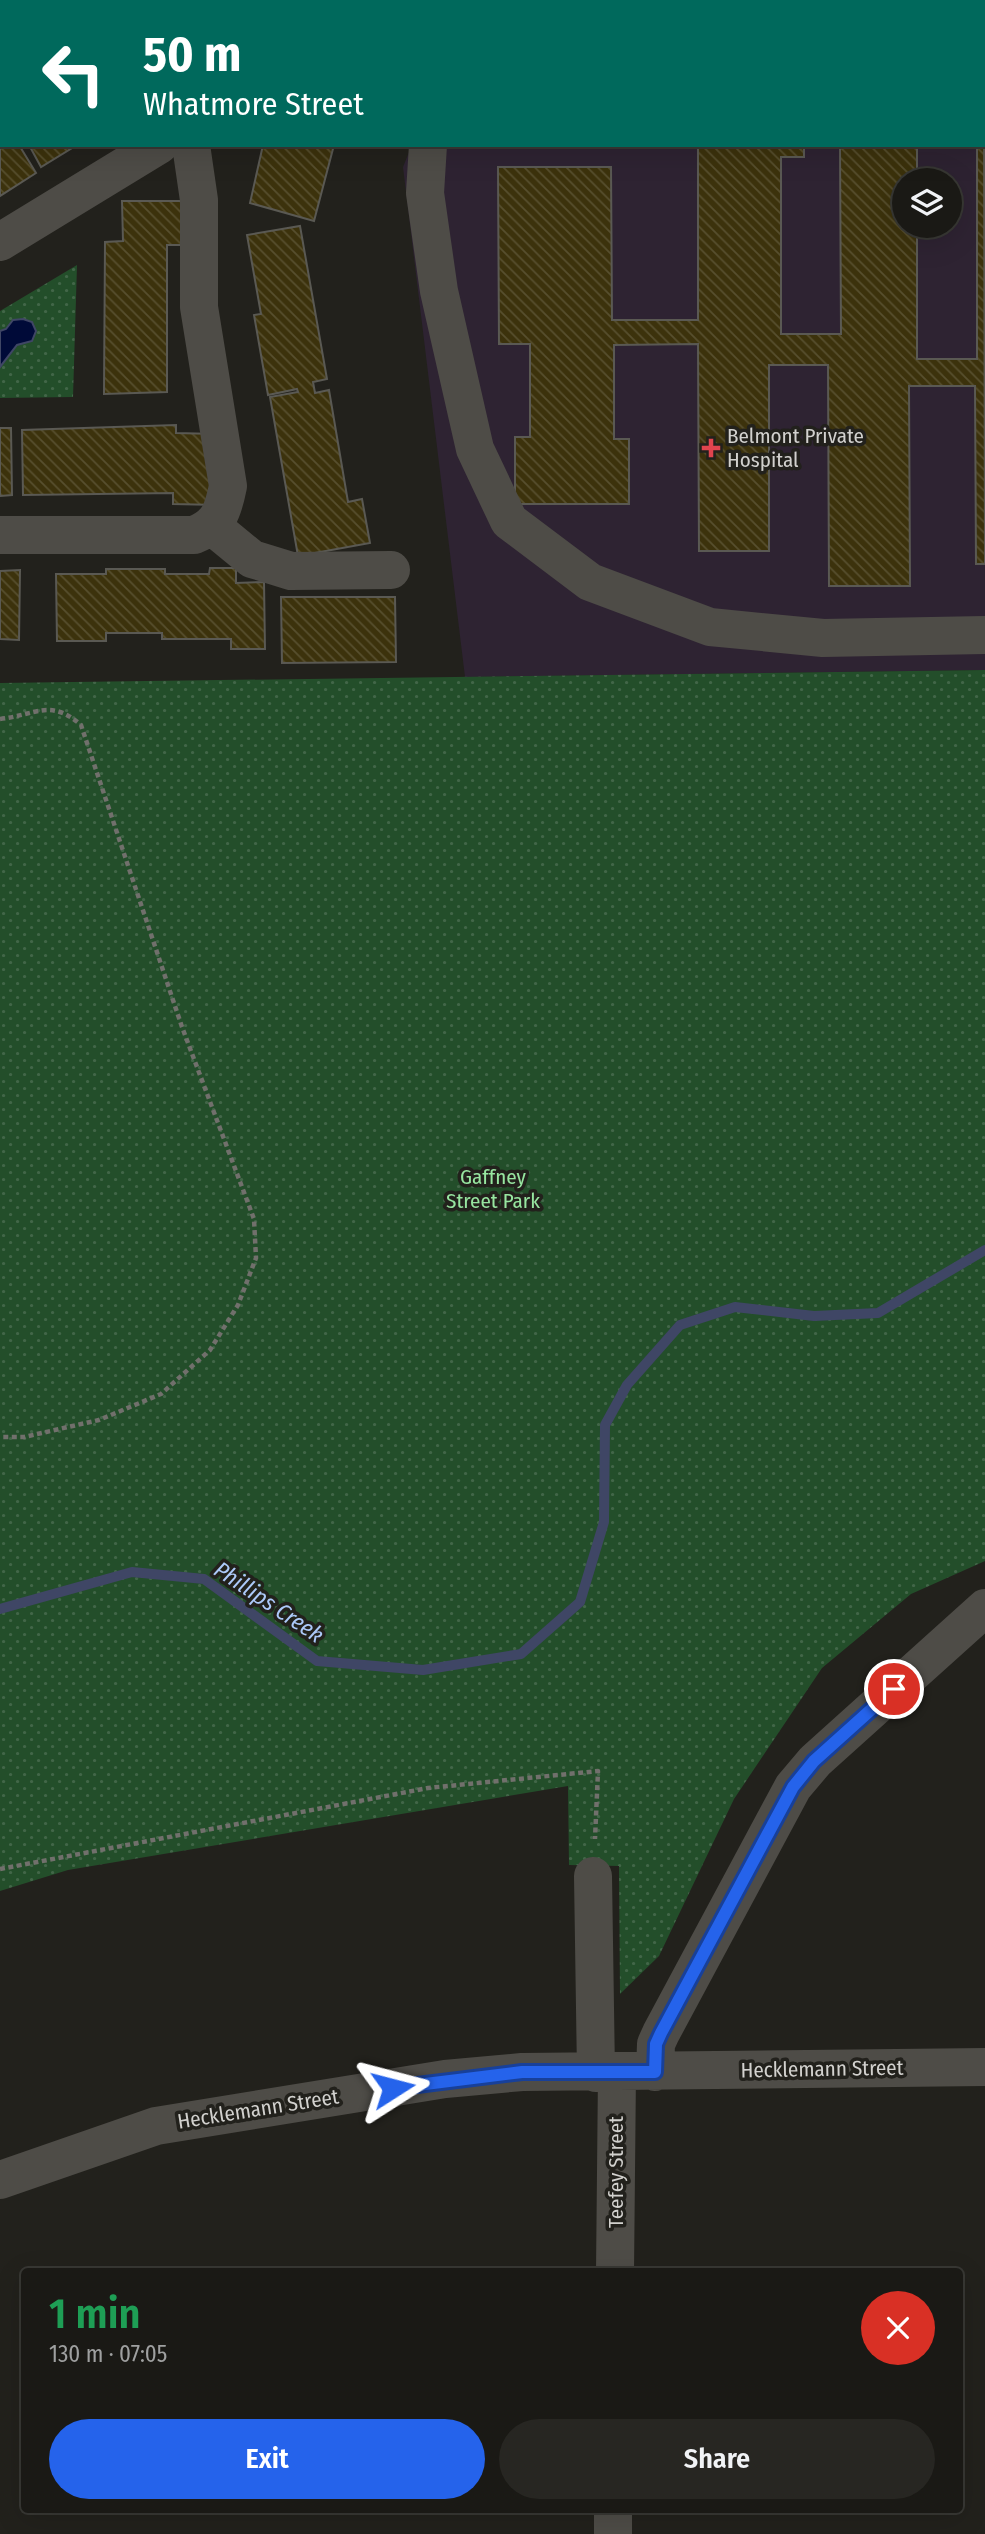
<!DOCTYPE html>
<meta charset="utf-8">
<style>
:root{--surface:#1a1915;--page:#272622;--text:#f1f3f6;--muted:#9fa0a0;--line:#383834;--accent:#2563eb}
body{margin:0;font-family:"Fira Sans Condensed",sans-serif;background:var(--page);color:var(--text);height:100vh;display:flex;flex-direction:column;font-size:26px;white-space:nowrap}
*{box-sizing:border-box;margin:0}
p{font-size:23px;color:var(--muted)}
.icon{flex:none;width:38px;height:38px;fill:none;stroke:currentColor;stroke-width:2;stroke-linecap:round;stroke-linejoin:round}
.map{position:relative;flex:1;overflow:hidden}
.sheet{position:absolute;left:21px;top:2268px;width:942px;height:245px;display:flex;flex-direction:column;background:var(--surface);border-radius:7px;box-shadow:0 7px 28px #0002,0 0 0 2px var(--line)}
.sheet>*{flex:none}
.hud{position:absolute;left:0px;top:0px;width:985px;height:147px;box-shadow:0 7px 28px #0002,0 0 0 2px var(--line);background:#00695c;color:#fff;overflow:hidden}
.controls{position:absolute;left:892px;top:168px;display:grid;gap:14px}
.controls a{display:grid;place-items:center;width:70px;height:70px;border-radius:50%;background:var(--surface);box-shadow:0 7px 28px #0002,0 0 0 2px var(--line);font-size:35px}
.pin{position:absolute;display:grid;place-items:center;width:60px;height:60px;color:#fff;margin:-30px;border:4px solid #fff;border-radius:50%;box-shadow:0 2px 7px #0007}
.me{position:absolute;width:77px;margin:-38px;rotate:81deg;stroke-linejoin:round;filter:drop-shadow(0 0 5px #0008)}
.turn{display:flex;align-items:center;gap:24px;height:147px;padding:0 28px;font-size:32px}
.turn .icon{width:91px;height:91px;stroke-width:2.5}
.turn b{display:block;font-size:49px;line-height:60px}
.round{display:grid;place-items:center;flex:none;width:74px;height:74px;border-radius:37px;background:var(--page)}
.headline{display:flex;align-items:center;justify-content:space-between;height:119px;padding:0 28px}
h1{font-size:42px;font-weight:600;line-height:52px;color:#1e9e55}
.primary-button{display:flex;gap:14px;margin-top:auto;padding:14px 28px}
.primary-button a{flex:1;height:80px;border-radius:42px;background:var(--accent);color:#fff;font-size:28px;font-weight:600;line-height:80px;text-align:center}
.primary-button a+a{background:var(--page);color:var(--text)}
.map>svg:first-child{display:block}
</style>
<div class="map">
<svg width="985" height="2534" viewBox="0 0 985 2534">
<defs>
<pattern id="park-dots" width="8" height="8" patternUnits="userSpaceOnUse" patternTransform="scale(1.75)"><rect width="8" height="8" fill="#234e2a"/><path d="M2 2h.1M6 6h.1" fill="none" stroke="#426648" stroke-width="1.8" stroke-linecap="round"/></pattern>
<pattern id="building-back-hatch" width="6" height="6" patternUnits="userSpaceOnUse" patternTransform="scale(1.75)"><rect width="6" height="6" fill="#3c320c"/><path d="M-1 5l2 2M0 0l6 6M5-1l2 2" fill="none" stroke="#574f2e"/></pattern>
</defs>
<rect width="100%" height="100%" fill="#22211c"/>
<!-- medical -->
<path fill="#2e2332" fill-rule="evenodd" d="M509,0H985V670L465,677L403,167L412,145H984V2H507ZM905,180H950V226H905Z"/>
<!-- park -->
<path fill="url(#park-dots)" d="M77,265L73,397L0,398V311Z
M985,670V1561L911,1594L822,1668L734,1799L659,1956L620,1994L619,1866L569,1865L568,1786L68,1870L0,1891V683Z"/>
<!-- water -->
<path fill="#000a38" stroke="#3f4665" stroke-width="2" d="M23,319L32,322L36,331L32,341L17,345L0,367V331L6,329L13,320Z"/>
<g fill="none" stroke-linecap="round" stroke-linejoin="round">
<!-- stream -->
<path stroke="#3f4665" stroke-width="10" d="M0,1609L132,1572L204,1579L317,1661L423,1670L521,1654L580,1602L604,1522L605,1425L627,1385L680,1325L735,1307L814,1316L878,1313L985,1250"/>
</g>
<!-- building -->
<path fill="url(#building-back-hatch)" stroke="#5a5953" stroke-width="2" d="M330,0H411L328,2Z
M984,113L985,564H976L975,386H909L910,586H829L828,365H769V551H699L698,344L614,345V439H629V504H515V437H530V344H499L498,167H611L612,320H698V145H804V157H781V334H841L840,145H917V180H905V226H917V359H977V145H984Z
M0,114L2,145H19L36,173L0,196Z
M29,145H77L41,167Z
M263,145H334L314,221L250,203Z
M122,201H193L192,245H167V392L104,394L105,242L123,241Z
M300,226L327,379L313,382L315,393L329,390L348,502L362,499L370,543L298,556L270,397L298,392L297,389L268,395L254,315L261,314L247,235Z
M176,425V433L216,434L218,505L173,504V493L23,495L22,430Z
M0,428H11L12,495L0,496Z
M210,568H236V583L264,582L265,649H231V639H162V633H106V641H57L56,574H106V569H165V574H209Z
M20,570L19,640L0,639V571Z
M281,597H395L396,662L282,663Z"/>
<g fill="none" stroke-linecap="round" stroke-linejoin="round">
<!-- path -->
<path stroke="#71706c" stroke-width="4.5" stroke-dasharray="5 3.5" stroke-linecap="butt" d="M35,2L38,0
M0,22L2,21
M0,719C36,715 50,698 81,725L182,1027L254,1219L256,1258L238,1305L210,1350L161,1394L99,1420L24,1437H0
M0,1869L428,1788L598,1771L595,1839"/>
<!-- minor -->
<path stroke="#4e4c47" stroke-width="38" d="M262,2L263,0
M531,2L533,0
M428,145L425,193L439,291L475,449L509,521L590,582L710,627L823,638L985,635
M0,242L159,145
M213,527L252,559L291,571L391,570
M0,535H194C219,525 223,511 228,486L199,307V200L191,145
M593,1876L596,2073
M655,2072L656,2044L661,2033L793,1787L815,1761L985,1608
M0,2180L156,2126L445,2079L522,2072L985,2067
M615,2272L617,2072
M613,2534V2510"/>
</g>
<g fill="none" stroke-linecap="round" stroke-linejoin="round">
<defs>
<path id="route" d="M393,2088L522,2072H655L656,2044L661,2033L793,1787L814,1761L894,1689"/>
</defs>
<!-- route casing -->
<use href="#route" stroke="#184099" stroke-width="18"/>
<!-- route -->
<use href="#route" stroke="#2563eb" stroke-width="12"/>
</g>
<!-- markers -->
<path fill="#e0444e" stroke="#22211c" stroke-width="2.5" d="M707.5 437.5h7v7h7v7h-7v7h-7v-7h-7v-7h7z"/>
<g text-anchor="middle" dominant-baseline="central" stroke-width="7" stroke-linejoin="round" paint-order="stroke">
<!-- poi labels -->
<g font-size="21" fill="#d2d1ce" stroke="#22211c" text-anchor="start">
<text x="727" y="436">Belmont Private<tspan x="727" dy="24">Hospital</tspan></text>
</g>
<!-- park labels -->
<g font-size="21" fill="#97e6a0" stroke="#22211c">
<text x="493" y="1177">Gaffney<tspan x="493" dy="24">Street Park</tspan></text>
</g>
<!-- street labels -->
<g font-size="21" fill="#d2d1ce" stroke="#22211c">
<text transform="translate(822 2069) rotate(-1)">Hecklemann Street</text>
<text transform="translate(258 2109) rotate(-9)">Hecklemann Street</text>
<text transform="translate(616 2172) rotate(-90)">Teefey Street</text>
</g>
<!-- water labels -->
<g font-size="23" font-style="italic" fill="#acc9f8" stroke="#22211c">
<text transform="translate(269 1602) rotate(34)">Phillips Creek</text>
</g>
</g>
</svg>
<div class="controls">
<a><svg class="icon" aria-label="layers" viewBox="0 0 24 24"><path d="M12 4l9 5-9 5-9-5zM3 14l9 5 9-5"/></svg></a>
</div>
<div class="pin" style="left:894px;top:1689px;background:#d93025"><svg class="icon" aria-label="arrive" viewBox="0 0 24 24"><path d="M6 21V4h12l-3 4 3 4H6"/></svg></div>
<svg class="me" style="left:393px;top:2088px" viewBox="-20 -20 40 40"><path d="M0-17L14 15 0 8-14 15z" fill="#2563eb" stroke="#fff" stroke-width="4"/></svg>
<div class="hud">
<div class="turn"><svg class="icon" aria-label="left" viewBox="0 0 24 24"><path d="M17 20v-9H6M10 6l-5 5 5 5"/></svg><div><b>50 m</b>Whatmore Street</div></div>
</div>
<section class="sheet">
<div class="headline"><div><h1>1 min</h1><p>130 m · 07:05</p></div><a class="round" style="background:#d93025;color:#fff"><svg class="icon" aria-label="close" viewBox="0 0 24 24"><path d="M6 6l12 12M18 6L6 18"/></svg></a></div>
<div class="primary-button"><a>Exit</a><a>Share</a></div>
</section>
</div>
